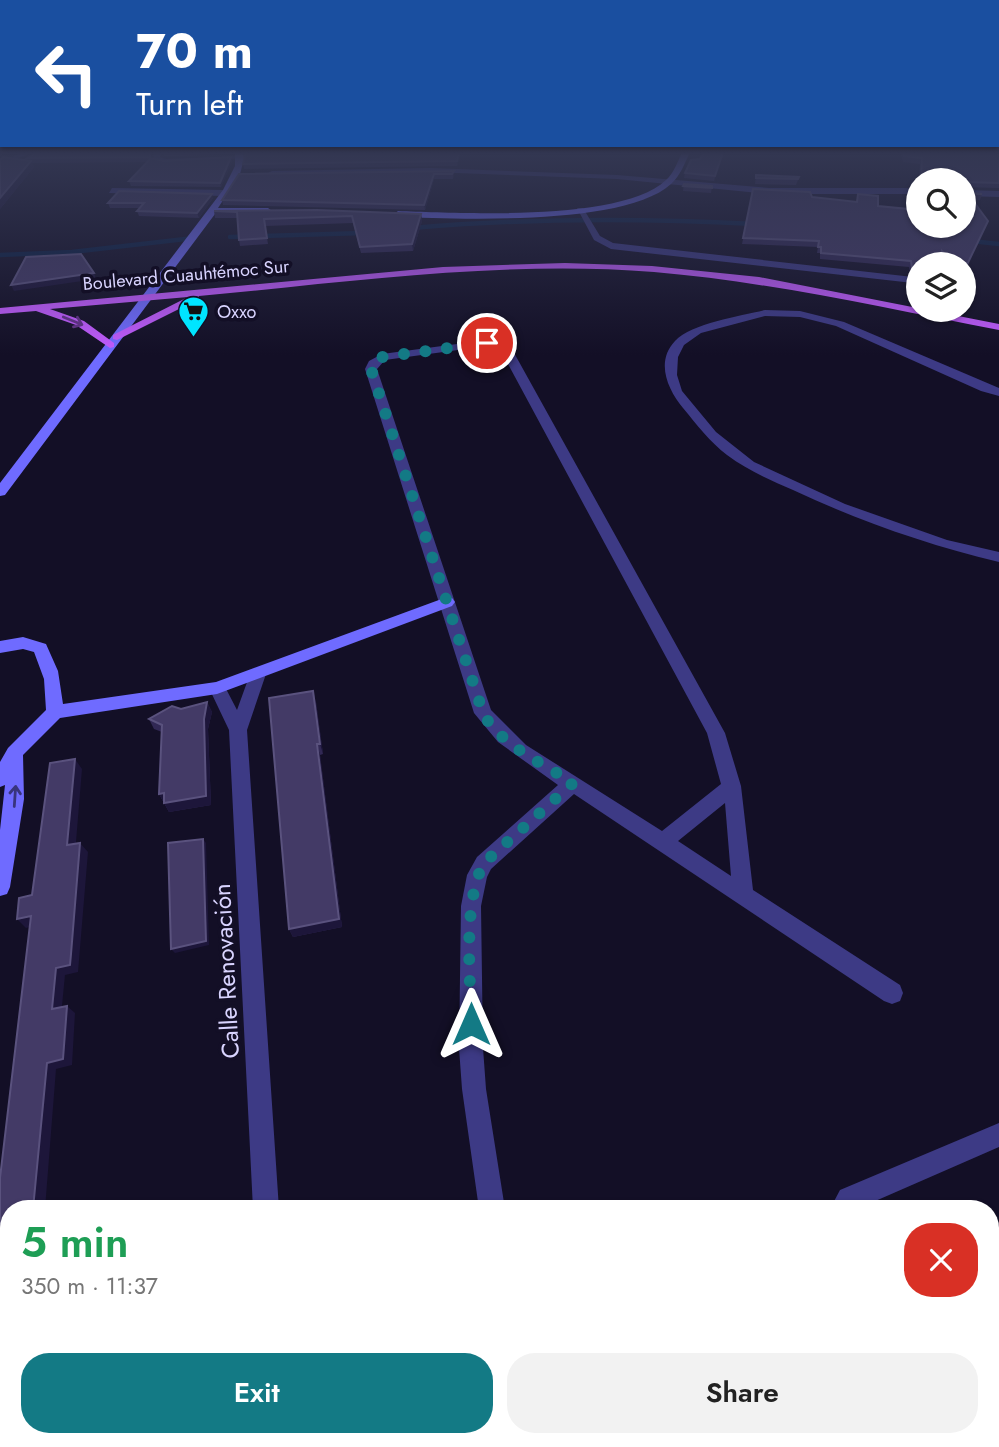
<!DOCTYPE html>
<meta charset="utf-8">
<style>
:root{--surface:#fff;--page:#f2f2f2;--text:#222;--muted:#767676;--accent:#137a85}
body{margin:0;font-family:Jost,sans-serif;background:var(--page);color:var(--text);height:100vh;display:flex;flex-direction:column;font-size:26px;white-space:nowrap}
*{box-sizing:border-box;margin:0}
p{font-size:23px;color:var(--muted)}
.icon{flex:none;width:38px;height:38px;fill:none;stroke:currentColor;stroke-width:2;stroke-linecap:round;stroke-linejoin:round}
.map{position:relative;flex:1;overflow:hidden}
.side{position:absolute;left:0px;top:1200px;width:999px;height:247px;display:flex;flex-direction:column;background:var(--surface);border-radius:28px 28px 0 0;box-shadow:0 2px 5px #0004}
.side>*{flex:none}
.guide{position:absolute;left:0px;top:0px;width:999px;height:147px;box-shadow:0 2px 5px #0004;background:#1a4fa0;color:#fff;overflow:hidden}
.buttons{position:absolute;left:906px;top:168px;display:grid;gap:14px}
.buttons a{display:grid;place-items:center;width:70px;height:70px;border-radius:50%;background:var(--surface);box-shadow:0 2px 5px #0004;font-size:35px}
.pin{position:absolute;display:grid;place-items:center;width:60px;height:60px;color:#fff;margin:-30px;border:4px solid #fff;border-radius:50%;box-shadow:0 2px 7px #0007}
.me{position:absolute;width:77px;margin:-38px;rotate:0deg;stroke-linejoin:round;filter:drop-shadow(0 0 5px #0008)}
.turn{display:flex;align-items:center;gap:24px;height:147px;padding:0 21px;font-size:32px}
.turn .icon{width:91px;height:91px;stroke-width:2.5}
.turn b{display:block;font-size:49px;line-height:60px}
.round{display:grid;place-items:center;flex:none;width:74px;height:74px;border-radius:28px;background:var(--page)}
.overview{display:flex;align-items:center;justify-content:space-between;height:119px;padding:0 21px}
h1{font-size:42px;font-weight:600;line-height:52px;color:#1e9e55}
.button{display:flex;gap:14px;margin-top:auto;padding:14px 21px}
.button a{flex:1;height:80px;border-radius:28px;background:var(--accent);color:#fff;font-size:28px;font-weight:600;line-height:80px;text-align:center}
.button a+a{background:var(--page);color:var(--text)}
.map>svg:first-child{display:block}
</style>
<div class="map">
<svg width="999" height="1447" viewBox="0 0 999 1447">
<rect width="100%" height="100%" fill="#130f26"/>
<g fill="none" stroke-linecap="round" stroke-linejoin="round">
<!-- stream -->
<path stroke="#0a1f44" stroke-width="4.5" d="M412,228C526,218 640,218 755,224
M230,237L364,233
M971,241L999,244
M0,255L72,252L194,238"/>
<!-- street -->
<path fill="#3d3a85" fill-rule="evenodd" d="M23,152H34L16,159L12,157Z
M154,152H162L160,157L166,159L241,156L245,158L165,163L153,160Z
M430,168L617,175L769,188H919V194H769L617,179L430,172L272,175L268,173L272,171Z
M112,188L224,190L228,193L224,196L109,193Z
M964,190L999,191V197L964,196Z
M577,208H583L600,236L613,243L913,277L918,280L913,283L611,249L594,240Z
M765,310L800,311L844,322L999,388V396L981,391L836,326L800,317L765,316L701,333L684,345L678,357L677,375L682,391L716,432L754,462L845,504L947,540L999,552V562C928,545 859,521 793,490C770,480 747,470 727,455C710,442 697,425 683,408C668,390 655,362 675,341C692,323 741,316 765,310Z
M487,340L505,343L513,351L725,733L741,786L753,890L900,985L903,993L900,1001L892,1004L884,1001L574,794L491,869L487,877L481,906L483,1048L486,1089L505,1209H479L462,1089L459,1048L461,906L467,875L477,857L558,785L498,742L474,713L365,369L369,361L382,354ZM487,346L498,348L502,353L707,733L721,784L662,831L526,745L491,710L377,369L385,360ZM725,803L731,876L678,841Z
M258,668L266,674L247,730L279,1209H253L229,730L209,688L211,683H223L237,710L250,674Z
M999,1123V1147L857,1209H830L840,1190Z
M513,1438H543L544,1447H514Z
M881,1438H911L914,1447H884Z"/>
<!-- secondary -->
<path fill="#6f6bff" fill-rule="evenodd" d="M235,152H243L244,159L240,174L218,208H268L272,211L268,214H215L5,495L0,496V483L223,190L235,166Z
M682,152H690C685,163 680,176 671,184C625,226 460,219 398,217L394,214L398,211C458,213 623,222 666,180C674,173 678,161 682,152Z
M447,597L452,598L455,602L452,606L217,694L60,718L23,755L24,799L10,887L7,894L0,896V830L5,785L0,787V762L8,748L46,710L44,679L34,652L23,649L0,653V641L23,637L46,644L58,671L63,704L216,682Z"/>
<!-- primary -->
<path fill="#c25bff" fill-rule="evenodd" d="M565,263L652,266L759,277L999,324V330C884,308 771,282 654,272C503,260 350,282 199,296V299L117,340L113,339V335L188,297L50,309L84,321L114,343V347L110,348L76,325L36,311L0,314V308L443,267Z"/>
</g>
<!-- wall -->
<path fill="#312854" d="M151,152V158L164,161H232L221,187L131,186L129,181L147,162L32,163L34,167L0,209V160L30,161L28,158Z
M162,152H233L232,154L166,156L163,155Z
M244,152H509H461L457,166L244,169L243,164L246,154Z
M723,152L714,181L684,178L685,173Z
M900,152H999V188L964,187V180H919L920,164L903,162Z
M454,171L453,179H434L425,210L223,205L222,200Z
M756,175L799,177L796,185L755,184Z
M684,184L712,186L711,193L683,191Z
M753,189L856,202L858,194L878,206L918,210L919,196V226L964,192L982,194L980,200H972L964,264H946L942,260L919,264V275L910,274L909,267L820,259V253H817L818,247L742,244Z
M213,198L199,218L139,216L137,211L140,208H110L108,203Z
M214,211L421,214L422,221L413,251L361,253L353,223L265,226L268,244L240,246L239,240L237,218H215Z
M207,702L212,712L208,729L211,805L169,812L159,794L162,732L154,729L149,719Z
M316,702L323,754L320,755L342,927L293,937L289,929Z"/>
<!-- shaded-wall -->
<path fill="#1d163a" d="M459,152H461L457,166V161Z
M231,157L232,161L221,187L220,183Z
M31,161L34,167L0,209V198Z
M434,174V179L425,210L424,205Z
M212,194L213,198L199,218L197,213Z
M421,214L422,221L413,251L412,244Z
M94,273L96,279L14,291L11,285Z
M313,691L316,702L323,754L320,744Z
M207,702L212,712L208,729L211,805L169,812L159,794L164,793L204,719Z
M317,744L320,755L342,927L293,937L289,929Z
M75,759L82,769L75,854L67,845Z
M203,839L206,843L209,945L175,953L171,949Z
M80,843L88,852L78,972L65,975L61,1016L52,1009L56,968Z
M31,916L40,924L26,928L17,919Z
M67,1006L75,1013L72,1065L56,1069L45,1209H33L47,1063Z
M13,1438H26L25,1447H12Z"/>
<!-- building -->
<path fill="#433a66" stroke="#5a527e" stroke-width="2" d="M38,152H150V157L28,158Z
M246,152H459L457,161L243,164Z
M704,152H723L715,176L685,173L691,160L700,159Z
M903,152H999V183L966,182L964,184V180H921L922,158L904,156Z
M3,157L31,161L0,198V160Z
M231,157L220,183L129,181L151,158L164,161Z
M454,171L452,174H434L424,205L222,200L239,174Z
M756,175L799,177L798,179L756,178Z
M684,184L712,186V188L683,186Z
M753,189L810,192L812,197L857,202L858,194L878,196V206L919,210V226H964V191V192L982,194H968L988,221L964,271V264H954L942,251V264H919V269L912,268L911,261L821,253V247H818L819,241L743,238Z
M119,191L212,194L197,213L137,211L144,203H108Z
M317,210L421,214L412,244L360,247L352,216L264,219L267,238L239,240L237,212L214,211Z
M81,254L94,273L11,285L26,257Z
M313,691L320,744H317L339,919L289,929L269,698Z
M207,702L204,719L206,796L164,803V793L159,794L162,725L149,719L172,706L181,709Z
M75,759L67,845L80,843L71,954L70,965L56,968L52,1009L67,1006L63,1059L47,1063L33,1209H9V1438H13L12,1447H0V1178L31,916L17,919L19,898L32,895L50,763Z
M203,839L206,941L171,949L168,843Z"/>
<!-- one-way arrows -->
<defs><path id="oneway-shaft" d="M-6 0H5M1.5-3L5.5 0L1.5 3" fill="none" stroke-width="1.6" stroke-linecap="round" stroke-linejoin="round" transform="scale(1.75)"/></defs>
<use stroke="#623188" href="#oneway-shaft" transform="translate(73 321) rotate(22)"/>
<use stroke="#38347d" href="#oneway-shaft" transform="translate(15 796) rotate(-86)"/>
<!-- sky -->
<linearGradient id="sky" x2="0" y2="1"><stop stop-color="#0a0815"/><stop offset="0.43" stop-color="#333752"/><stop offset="1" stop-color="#333752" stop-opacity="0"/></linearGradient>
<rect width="999" height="355" fill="url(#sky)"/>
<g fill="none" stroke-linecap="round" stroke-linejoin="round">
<!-- route -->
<path stroke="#137a85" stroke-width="12" stroke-dasharray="0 21.6" d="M471,1024C471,979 462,902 484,863L573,783C544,764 500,745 483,713L371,369L373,363L382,357L487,343"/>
</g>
<!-- icons -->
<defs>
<symbol id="supermarket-pin" viewBox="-11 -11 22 30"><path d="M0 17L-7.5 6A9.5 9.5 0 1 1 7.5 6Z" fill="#00e5ff" stroke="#130f26"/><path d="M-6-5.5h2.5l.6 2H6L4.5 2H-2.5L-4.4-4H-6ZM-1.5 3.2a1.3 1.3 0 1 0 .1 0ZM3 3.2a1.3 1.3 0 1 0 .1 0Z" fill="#111"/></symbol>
</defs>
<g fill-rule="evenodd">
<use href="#supermarket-pin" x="176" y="294" width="35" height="47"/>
</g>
<g text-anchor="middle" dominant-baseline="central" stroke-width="7" stroke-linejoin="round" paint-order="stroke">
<!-- far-street labels -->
<g font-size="18" fill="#d9d4ff" stroke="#130f26">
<text transform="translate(186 275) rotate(-5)">Boulevard Cuauhtémoc Sur</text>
</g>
<!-- far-poi labels -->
<g font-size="18" fill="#d9d4ff" stroke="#130f26" text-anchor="start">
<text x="217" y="312">Oxxo</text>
</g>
<!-- near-street labels -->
<g font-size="24" fill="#d9d4ff" stroke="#130f26">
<text transform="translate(226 971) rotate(-93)">Calle Renovación</text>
</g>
</g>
</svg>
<div class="buttons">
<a><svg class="icon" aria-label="search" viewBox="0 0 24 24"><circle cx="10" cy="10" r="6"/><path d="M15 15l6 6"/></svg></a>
<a><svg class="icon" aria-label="layers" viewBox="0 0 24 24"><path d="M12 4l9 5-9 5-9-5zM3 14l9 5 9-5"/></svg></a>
</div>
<div class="pin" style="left:487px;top:343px;background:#d93025"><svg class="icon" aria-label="arrive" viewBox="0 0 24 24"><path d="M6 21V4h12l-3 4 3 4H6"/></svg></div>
<svg class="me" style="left:471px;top:1024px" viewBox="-20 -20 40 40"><path d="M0-17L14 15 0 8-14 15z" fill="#137a85" stroke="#fff" stroke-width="4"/></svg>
<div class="guide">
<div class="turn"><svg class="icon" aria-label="left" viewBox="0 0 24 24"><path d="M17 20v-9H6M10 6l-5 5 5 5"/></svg><div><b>70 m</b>Turn left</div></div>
</div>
<section class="side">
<div class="overview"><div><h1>5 min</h1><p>350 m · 11:37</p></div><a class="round" style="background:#d93025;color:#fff"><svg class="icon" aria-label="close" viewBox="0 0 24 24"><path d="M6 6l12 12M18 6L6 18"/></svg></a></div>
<div class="button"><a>Exit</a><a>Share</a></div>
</section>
</div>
